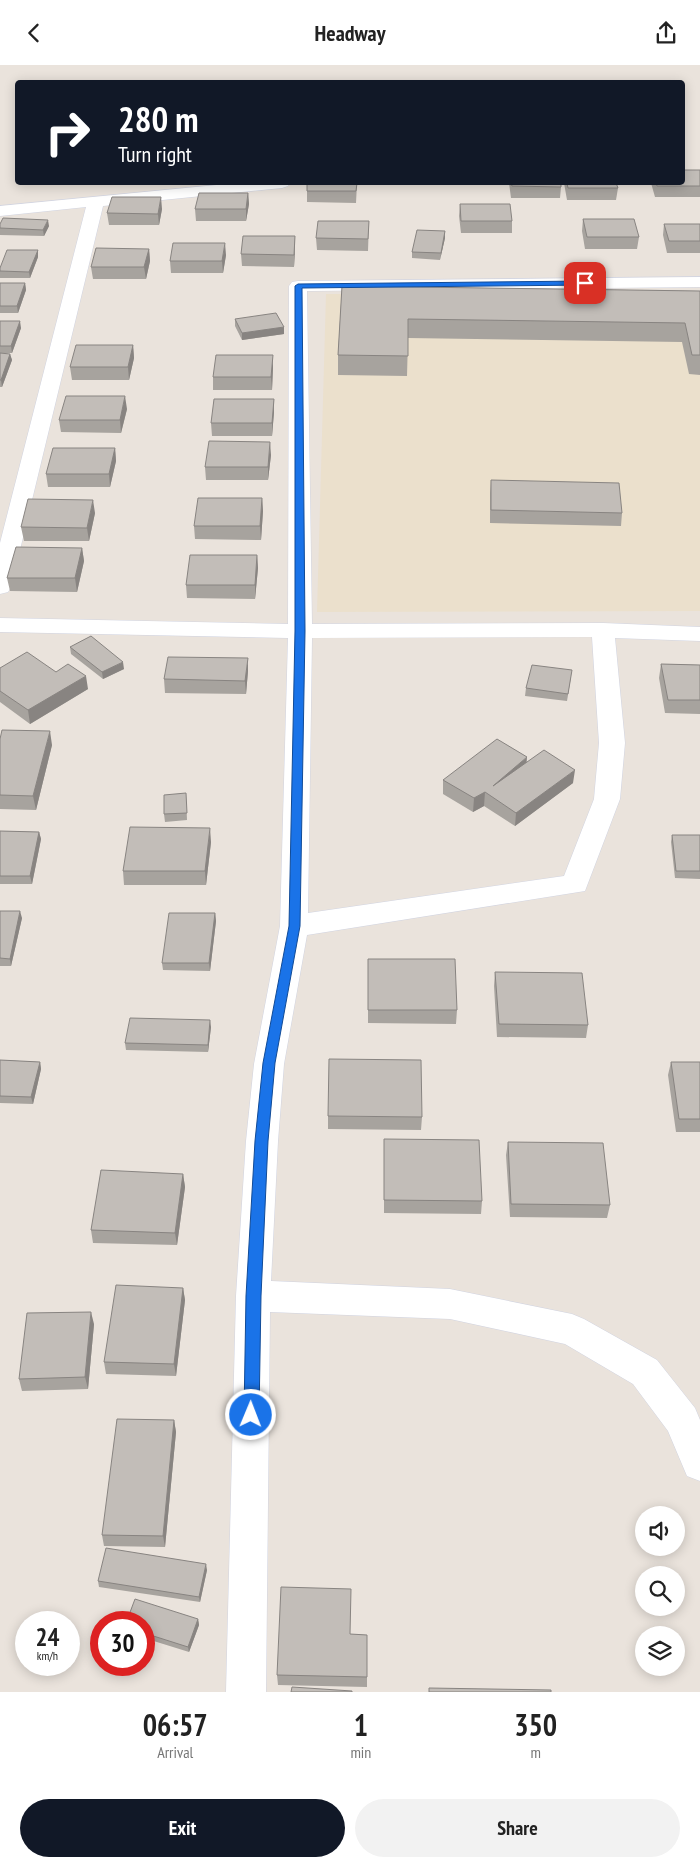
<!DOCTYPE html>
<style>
:root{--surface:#fff;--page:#f2f2f2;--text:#222;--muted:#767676;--accent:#111827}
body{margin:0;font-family:"PT Sans Narrow",sans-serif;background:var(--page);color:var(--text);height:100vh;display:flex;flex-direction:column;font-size:19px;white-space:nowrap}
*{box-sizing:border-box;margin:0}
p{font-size:16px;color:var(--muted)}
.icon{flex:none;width:28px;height:28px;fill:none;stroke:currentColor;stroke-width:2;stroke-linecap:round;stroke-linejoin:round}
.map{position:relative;height:1627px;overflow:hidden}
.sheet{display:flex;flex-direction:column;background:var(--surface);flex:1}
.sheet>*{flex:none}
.hud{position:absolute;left:15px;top:15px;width:670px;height:105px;border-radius:5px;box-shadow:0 2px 12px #0003;background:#111827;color:#fff;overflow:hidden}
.tools{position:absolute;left:635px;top:1441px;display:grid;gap:10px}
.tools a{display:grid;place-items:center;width:50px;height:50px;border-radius:50%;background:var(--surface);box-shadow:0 2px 12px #0003;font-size:25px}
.speed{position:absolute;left:15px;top:1546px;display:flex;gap:10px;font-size:25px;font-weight:700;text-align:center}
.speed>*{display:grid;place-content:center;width:65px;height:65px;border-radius:50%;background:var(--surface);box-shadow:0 2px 12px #0003;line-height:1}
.speed small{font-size:12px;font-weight:400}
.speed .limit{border:8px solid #d22;background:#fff;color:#111}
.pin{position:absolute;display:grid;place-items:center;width:42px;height:42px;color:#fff;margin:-21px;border-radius:10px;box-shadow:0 2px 8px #0006}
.me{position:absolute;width:55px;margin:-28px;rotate:1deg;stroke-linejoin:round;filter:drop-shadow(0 0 4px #0008)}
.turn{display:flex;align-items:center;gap:18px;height:105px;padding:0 20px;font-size:22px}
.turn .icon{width:65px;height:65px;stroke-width:2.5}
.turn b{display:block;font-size:35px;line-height:42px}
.eta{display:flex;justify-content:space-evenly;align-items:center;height:85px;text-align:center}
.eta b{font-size:30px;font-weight:600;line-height:35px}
.cta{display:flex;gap:10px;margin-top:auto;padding:10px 20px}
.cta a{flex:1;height:58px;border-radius:30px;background:var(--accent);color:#fff;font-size:20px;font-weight:600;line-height:58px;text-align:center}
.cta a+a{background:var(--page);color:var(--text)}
header{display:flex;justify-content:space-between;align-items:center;height:65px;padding:0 20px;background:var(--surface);font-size:22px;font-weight:600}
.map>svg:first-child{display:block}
</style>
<header><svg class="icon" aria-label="back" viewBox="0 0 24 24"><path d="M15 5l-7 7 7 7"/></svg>Headway<svg class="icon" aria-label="share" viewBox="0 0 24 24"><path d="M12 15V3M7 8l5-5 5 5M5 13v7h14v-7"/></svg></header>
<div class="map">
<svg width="700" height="1627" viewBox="0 0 700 1627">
<rect width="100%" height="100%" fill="#eae3dc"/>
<!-- education -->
<path fill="#ebe0cc" d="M326,229H700V546L317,547Z"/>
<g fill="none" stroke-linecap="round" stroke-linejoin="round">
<defs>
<path id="street" d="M237,118H290L288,121L282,123L103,141L11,522L8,527L0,529V478L86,142L0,151V141Z
M700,212V222L307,226L312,559L603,558L700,562V576L615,573L625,678L620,734L585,826L307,870L284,999L278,1076L271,1216L450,1224L572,1249L584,1254L657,1295L695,1343L700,1355V1416L687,1411L668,1366L633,1319L565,1279L450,1254L270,1247L266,1627H226L236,1231L246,1076L254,999L280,861L288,573L0,567V553L288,559L289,221L292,217L298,216ZM592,572L599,678L594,734L564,811L308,848L312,573Z"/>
</defs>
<!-- street casing -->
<use href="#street" stroke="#d1d4e1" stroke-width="1"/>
<!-- street -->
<use href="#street" fill="#fff" fill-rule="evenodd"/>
</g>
<!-- wall -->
<path fill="#a7a39e" d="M700,105V132H655L651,118H682Z
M357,118L356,138L307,137V126Z
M509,118H561V122L560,133H511Z
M564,118H616L618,123L616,135H567Z
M248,128L249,139L246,156H196L195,144Z
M460,139L512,156V168H461L459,151Z
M162,144L159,160H109L107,148Z
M583,154L639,172L637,184H585L582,166Z
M369,156L368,186L317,185L316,173Z
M0,159L49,161L44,171L0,170Z
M664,159H700V188H667L663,170Z
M445,166V173L440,195L412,193V187Z
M295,171V183L294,202L242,201L241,189Z
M149,184L150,196L146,214H93L91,202Z
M38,185V192L30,213H0V203Z
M226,190L223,208H171L170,196Z
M0,218H25L26,225L18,248H0Z
M342,221L700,226V310L689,309L682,277L408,273L407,311L338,310V290Z
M235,254L284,262V269L242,275L235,261Z
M0,256L21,263L12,288H0Z
M133,280L134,293L129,315H72L70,302Z
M0,288L10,289L12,295L2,322H0Z
M273,302L272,325H213V312Z
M274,334V347L272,371H212L211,358Z
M127,344L121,368L61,367L59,355Z
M115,383L116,396L110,422H48L46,409Z
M271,390L268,415H206L205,402Z
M491,415L622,448L621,461L490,458V428Z
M262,433L263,446L261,475L195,474L194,461Z
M95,448L89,476H24L21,462Z
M82,483L84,496L77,527L10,526L7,513Z
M257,490L258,503L255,534L187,533L186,520Z
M70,582L124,604L103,614L71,589Z
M661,599L700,600V649L665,648L659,613Z
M0,603L56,607L88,624L30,659L0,637Z
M248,606L246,629L165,628L164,614Z
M571,612L567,636L525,631L526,623Z
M0,674L52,680L36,745L0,744Z
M527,698L573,718L515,761L484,741L473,747L443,729V715Z
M186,728L187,755L165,757L164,749Z
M0,766L39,767L41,774L32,819H0Z
M672,770H700V814L675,813L671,777Z
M211,777L206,820H124L123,806Z
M0,846L22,853L11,901H0Z
M215,848L216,856L210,906L163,905L162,898Z
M368,894L457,945L456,959L368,958Z
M495,907L588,960L586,973L497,972L494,921Z
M211,962L208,987L126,985L125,978Z
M0,995L40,997L41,1004L33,1039L0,1038Z
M671,997H700V1067H676L668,1010Z
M328,1051L422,1052L421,1065L328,1064Z
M384,1074L482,1136L481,1149L384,1148Z
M508,1077L610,1140L607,1153L510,1152L506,1090Z
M183,1109L185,1122L177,1180L93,1178L91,1165Z
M183,1223L185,1235L176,1311L106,1309L104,1297Z
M94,1259L88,1324L22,1326L19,1314Z
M174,1355L176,1367L165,1482L104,1481L102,1470Z
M207,1505L200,1537L99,1522L98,1516Z
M198,1554L199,1560L189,1587L144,1573V1558Z
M350,1569L367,1570V1622L278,1620L277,1610Z"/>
<!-- shaded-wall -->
<path fill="#888481" d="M248,128L249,139L246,156V144Z
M161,132L162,144L159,160L158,149Z
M48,155L49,161L44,171L43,165Z
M445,166V173L440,195L441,188Z
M295,171V183L294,202V190Z
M225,178L226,190L223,208L222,196Z
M149,184L150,196L146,214L144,202Z
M38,185V192L30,213L29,207Z
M25,218L26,225L18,248L17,241Z
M20,256L21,263L12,288L11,281Z
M284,262V269L242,275V268Z
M133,280L134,293L129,315L128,302Z
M10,289L12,295L2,322L1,315Z
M273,290V302L272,325L271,312Z
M125,331L127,344L121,368L120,355Z
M274,334V347L272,371V358Z
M270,377L271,390L268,415V402Z
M115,383L116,396L110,422L109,409Z
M262,433L263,446L261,475L260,461Z
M93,435L95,448L89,476L87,463Z
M82,483L84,496L77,527L75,513Z
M257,490L258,503L255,534V520Z
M248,593V606L246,629L245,616Z
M123,597L124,604L103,614L102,607Z
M86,611L88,624L30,659L28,645Z
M50,666L52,680L36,745L33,731Z
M527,692L526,706L493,721Z
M575,705L573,718L515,761L516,748Z
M485,727L484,741L473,747L474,733Z
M210,763L211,777L206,820L205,806Z
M39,767L41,774L32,819L30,811Z
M20,846L22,853L11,901L10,894Z
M215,848L216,856L210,906L209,898Z
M210,955L211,962L208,987V980Z
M40,997L41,1004L33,1039L31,1032Z
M183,1109L185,1122L177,1180L175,1168Z
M183,1223L185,1235L176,1311L174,1299Z
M91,1247L94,1259L88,1324L85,1312Z
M174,1355L176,1367L165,1482L163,1471Z
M206,1499L207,1505L200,1537L199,1532Z
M198,1554L199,1560L189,1587L188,1582Z"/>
<!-- building -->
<path fill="#c2bdb8" stroke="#888481" d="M682,105H700V121H657L656,118H682Z
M307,118H357L356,126H307Z
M511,118H561V122L512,121Z
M567,118H616L618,123H568Z
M199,128H248L246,144H195Z
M112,132H161L158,149L107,148Z
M460,139H510L512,156H461Z
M3,153L48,155L43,165L0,163V159Z
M583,154H634L639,172H587Z
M318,156H369L368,174L316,173Z
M664,159H700V176H669Z
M417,165L445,166L441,188L412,187Z
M243,171H295L294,190L241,189Z
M173,178H225L222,196H170Z
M96,183L149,184L144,202H91Z
M7,185H38L29,207L0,206V203Z
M0,218H25L17,241H0Z
M342,221L700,226V290H692L685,258L408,254V291L338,290Z
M276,248L284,262L242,268L235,254Z
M0,256H20L11,281H0Z
M76,280H133L128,302H70Z
M0,288L10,289L1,315H0Z
M216,290H273L271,312H213Z
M66,331H125L120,355H59Z
M214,334H274L272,358H211Z
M209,376L270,377L268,402H205Z
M53,383H115L109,409H46Z
M491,415L619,418L622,448L491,445Z
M198,433H262L260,461H194Z
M28,434L93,435L87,463L21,462Z
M16,482L82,483L75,513H7Z
M190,490H257L255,520H186Z
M91,571L123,597L102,607L70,582Z
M27,587L56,607L68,599L86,611L28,645L0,626V603Z
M168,592L248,593L245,616L164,614Z
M661,599L700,600V635H668Z
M532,600L572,605L568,629L526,623Z
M2,665L50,666L33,731L0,730V674Z
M497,674L527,692L493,721L544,685L575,705L516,748L485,727L474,733L443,715Z
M186,728L187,748L164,749V730Z
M130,762L210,763L205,806H123Z
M0,766L39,767L30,811H0Z
M672,770H700V806H676Z
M0,846H20L10,894L0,893Z
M169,848H215L209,898H162Z
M368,894H455L457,945H368Z
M495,907L582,908L588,960L499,959Z
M130,953L210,955L208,980L125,978Z
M329,994L421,995L422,1052L328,1051Z
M0,995L40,997L31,1032L0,1031Z
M671,997H700V1054H679Z
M384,1074L479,1075L482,1136L384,1135Z
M508,1077L603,1078L610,1140L511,1139Z
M101,1105L183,1109L175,1168L91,1165Z
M116,1220L183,1223L174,1299L104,1297Z
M91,1247L85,1312L19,1314L27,1248Z
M117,1354L174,1355L163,1471L102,1470Z
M106,1483L206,1499L199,1532L98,1516Z
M281,1522L351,1524L350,1569L367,1570V1612L277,1610Z
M135,1534L198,1554L188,1582L144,1568V1558H126Z
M292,1622L352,1626V1627H291Z
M429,1623L551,1625V1627H429Z"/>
<!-- route -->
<path fill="#1a73e8" stroke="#114b97" d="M585,216L589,218L588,220L302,223L305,566L300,861L275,998L268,1076L261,1231L259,1350L257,1355L251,1357L246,1355L244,1350L246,1231L255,1076L263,998L289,861L295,566V221L298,219Z"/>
</svg>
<div class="tools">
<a><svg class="icon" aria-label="sound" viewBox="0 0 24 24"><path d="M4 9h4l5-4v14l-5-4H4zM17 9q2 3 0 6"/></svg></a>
<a><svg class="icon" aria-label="search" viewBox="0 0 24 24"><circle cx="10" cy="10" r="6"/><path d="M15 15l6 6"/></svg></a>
<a><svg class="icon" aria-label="layers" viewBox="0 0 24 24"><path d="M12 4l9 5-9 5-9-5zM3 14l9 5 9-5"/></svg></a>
</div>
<div class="speed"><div>24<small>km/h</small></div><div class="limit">30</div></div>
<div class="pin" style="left:585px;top:218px;background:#d93025"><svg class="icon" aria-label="arrive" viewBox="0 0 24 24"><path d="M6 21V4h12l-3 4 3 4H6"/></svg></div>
<svg class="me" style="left:251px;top:1350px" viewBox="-20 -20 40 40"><circle r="17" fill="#1a73e8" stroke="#fff" stroke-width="3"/><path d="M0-11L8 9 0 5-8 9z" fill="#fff"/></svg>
<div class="hud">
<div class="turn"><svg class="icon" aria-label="right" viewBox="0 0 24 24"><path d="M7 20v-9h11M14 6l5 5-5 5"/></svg><div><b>280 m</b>Turn right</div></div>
</div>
</div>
<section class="sheet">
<div class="eta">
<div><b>06:57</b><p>Arrival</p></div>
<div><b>1</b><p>min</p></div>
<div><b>350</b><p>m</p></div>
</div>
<div class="cta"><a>Exit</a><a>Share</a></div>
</section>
